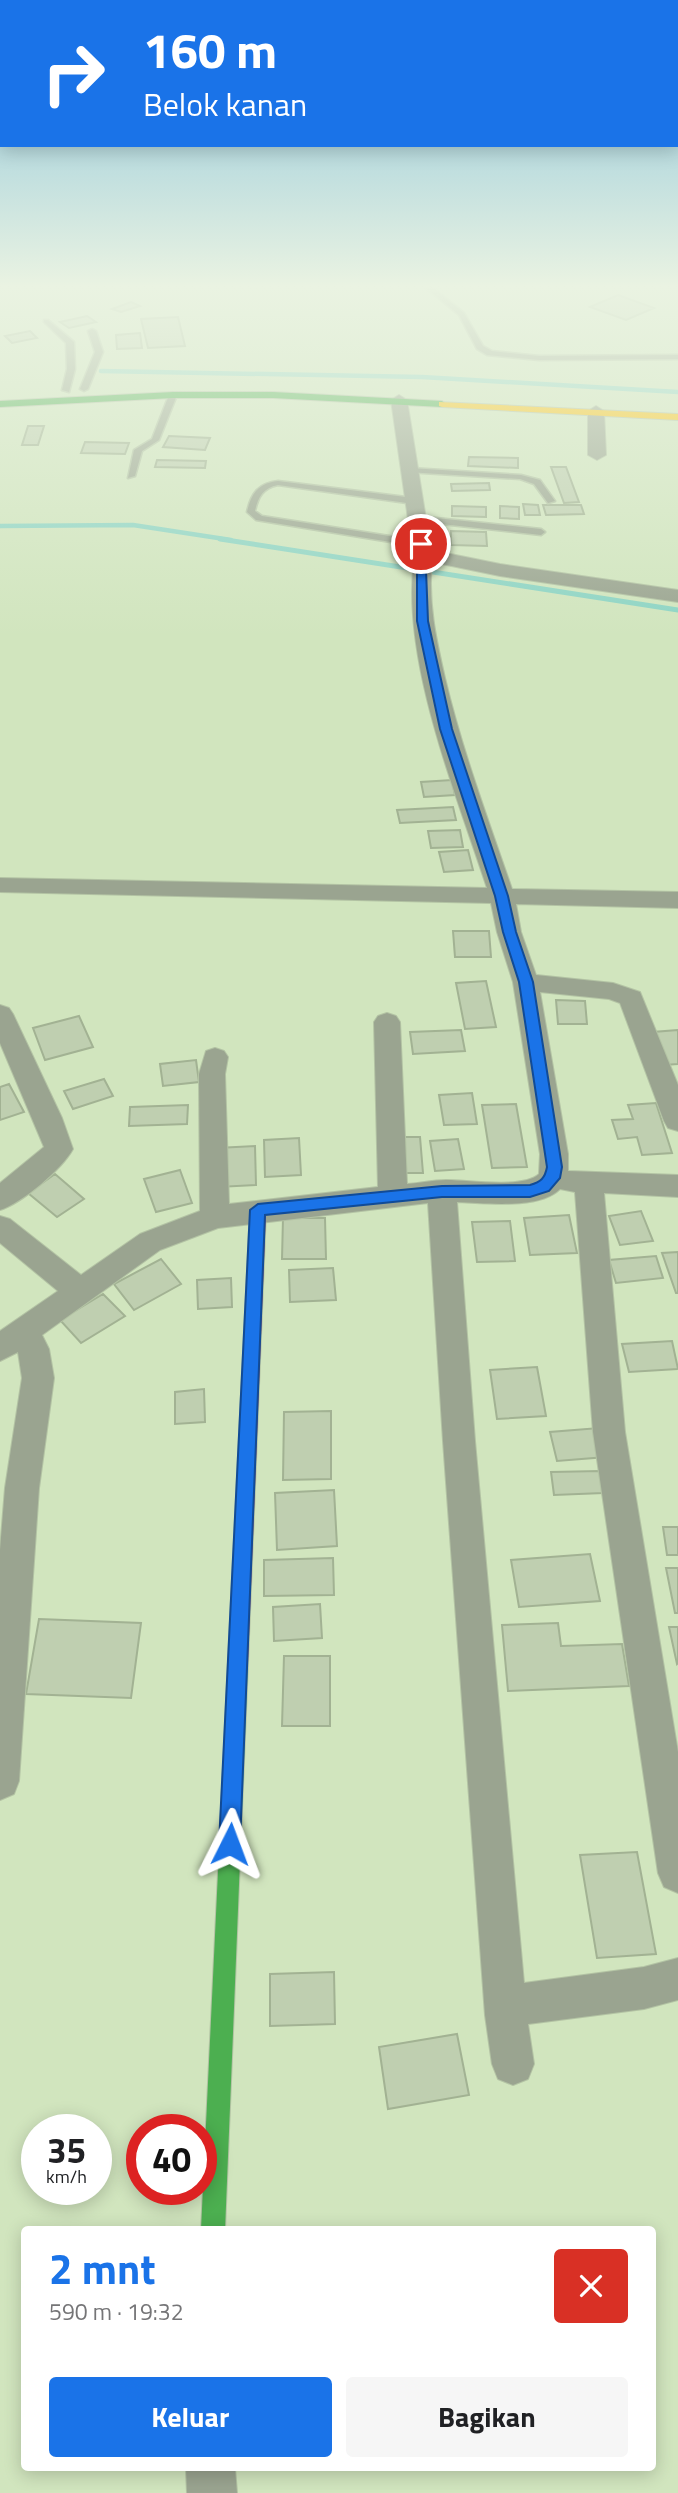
<!DOCTYPE html>
<html lang="id">
<meta charset="utf-8">
<style>
:root{--surface:#fff;--page:#f6f6f6;--text:#202124;--muted:#757577;--accent:#1a73e8}
body{margin:0;font-family:"Titillium Web",sans-serif;background:var(--page);color:var(--text);height:100vh;display:flex;flex-direction:column;font-size:26px;white-space:nowrap}
*{box-sizing:border-box;margin:0}
p{font-size:23px;color:var(--muted)}
.icon{flex:none;width:38px;height:38px;fill:none;stroke:currentColor;stroke-width:2;stroke-linecap:round;stroke-linejoin:round}
.map{position:relative;flex:1;overflow:hidden}
.panel{position:absolute;left:21px;top:2226px;width:635px;height:245px;display:flex;flex-direction:column;background:var(--surface);border-radius:7px;box-shadow:0 4px 18px #0003}
.panel>*{flex:none}
.hud{position:absolute;left:0px;top:0px;width:679px;height:147px;box-shadow:0 4px 18px #0003;background:#1a73e8;color:#fff;overflow:hidden}
.speed{position:absolute;left:21px;top:2114px;display:flex;gap:14px;font-size:35px;font-weight:700;text-align:center}
.speed>*{display:grid;place-content:center;width:91px;height:91px;border-radius:50%;background:var(--surface);box-shadow:0 4px 18px #0003;line-height:1}
.speed small{font-size:18px;font-weight:400}
.speed .limit{border:10px solid #d22;background:#fff;color:#111}
.pin{position:absolute;display:grid;place-items:center;width:60px;height:60px;color:#fff;margin:-30px;border:4px solid #fff;border-radius:50%;box-shadow:0 2px 7px #0007}
.me{position:absolute;width:77px;margin:-38px;rotate:3deg;stroke-linejoin:round;filter:drop-shadow(0 0 5px #0008)}
.turn{display:flex;align-items:center;gap:24px;height:147px;padding:0 28px;font-size:32px}
.turn .icon{width:91px;height:91px;stroke-width:2.5}
.turn b{display:block;font-size:49px;line-height:60px}
.round{display:grid;place-items:center;flex:none;width:74px;height:74px;border-radius:7px;background:var(--page)}
.headline{display:flex;align-items:center;justify-content:space-between;height:119px;padding:0 28px}
h1{font-size:42px;font-weight:700;line-height:52px;color:var(--accent)}
.cta{display:flex;gap:14px;margin-top:auto;padding:14px 28px}
.cta a{flex:1;height:80px;border-radius:7px;background:var(--accent);color:#fff;font-size:28px;font-weight:700;line-height:80px;text-align:center}
.cta a+a{background:var(--page);color:var(--text)}
.map>svg:first-child{display:block}
</style>
<div class="map">
<svg width="678" height="2493" viewBox="0 0 678 2493">
<rect width="100%" height="100%" fill="#d1e5be"/>
<g fill="none" stroke-linecap="round" stroke-linejoin="round">
<!-- stream-far1 -->
<path stroke="#8dd4c4" stroke-width="4.5" d="M101,371L422,377L678,392
M0,526L133,525L231,540"/>
<!-- stream -->
<path stroke="#8dd4c4" stroke-width="5" d="M220,539L678,610"/>
</g>
<!-- building -->
<path fill="#bfcfb0" stroke="#a2b293" stroke-width="2" d="M618,295L654,308L626,320L590,307Z
M131,302L140,306L121,312L112,309Z
M87,316L96,322L69,328L60,322Z
M178,317L185,346L148,348L141,319Z
M30,331L37,338L12,343L5,336Z
M140,333L142,348L117,349L116,335Z
M28,426H44L38,445H22Z
M169,436L210,438L205,450L163,447Z
M85,442L129,443L125,454L81,453Z
M469,457L518,458V468L468,466Z
M157,460L206,461L205,468L155,467Z
M551,467H566L579,502L564,503Z
M489,483L490,490L452,491L451,484Z
M523,504L538,505L540,515H525Z
M543,505H581L584,514L546,515Z
M452,506L486,507V517L452,516Z
M500,506L519,507V519L500,518Z
M451,531L486,532L487,546L451,545Z
M452,780L455,795L424,797L421,782Z
M453,807L456,820L400,823L397,810Z
M460,830L463,847L431,848L428,831Z
M468,850L473,870L444,872L439,852Z
M453,931H489L491,957H455Z
M486,981L496,1027L465,1029L456,983Z
M556,1000L585,1001L587,1024H558Z
M79,1016L93,1047L45,1060L33,1028Z
M461,1030L465,1051L413,1054L410,1032Z
M678,1030V1064L664,1065L653,1032Z
M196,1060L199,1082L163,1086L160,1064Z
M104,1079L113,1096L73,1109L64,1091Z
M9,1084L24,1112L0,1120V1087Z
M472,1093L477,1124L444,1125L439,1095Z
M656,1103L672,1153L642,1155L637,1137L618,1139L612,1120L633,1119L628,1105Z
M516,1104L527,1167L492,1168L482,1105Z
M188,1105L187,1124L129,1126L130,1107Z
M399,1137H420L423,1173H402Z
M299,1138L301,1175L265,1177L264,1140Z
M458,1139L464,1169L435,1171L430,1141Z
M255,1146L256,1185L218,1187L217,1148Z
M180,1170L192,1203L156,1212L144,1179Z
M55,1174L84,1199L57,1217L28,1193Z
M641,1211L653,1241L620,1245L609,1216Z
M569,1215L577,1253L530,1255L524,1218Z
M283,1218H325L326,1259H282Z
M510,1221L515,1261L477,1262L472,1222Z
M678,1252V1293H676L662,1253Z
M656,1256L663,1278L616,1283L609,1260Z
M161,1259L181,1284L134,1310L114,1284Z
M333,1268L336,1300L290,1302L289,1270Z
M231,1278L232,1307L198,1309L197,1280Z
M103,1294L125,1316L81,1343L60,1320Z
M672,1341L678,1369L629,1372L622,1344Z
M537,1367L546,1416L497,1419L490,1370Z
M204,1389L205,1422L175,1424V1392Z
M331,1411V1479L283,1480L284,1412Z
M599,1428L606,1457L557,1461L550,1432Z
M600,1471L603,1493L554,1495L551,1472Z
M334,1490L337,1546L277,1550L275,1493Z
M663,1527H678V1555H667Z
M590,1554L600,1601L519,1607L511,1560Z
M333,1558L334,1595L264,1596V1560Z
M666,1568H678V1613H675Z
M320,1604L322,1638L274,1641L273,1607Z
M39,1619L141,1623L131,1698L26,1694Z
M558,1623L561,1646L622,1644L629,1686L508,1691L502,1625Z
M669,1627H678V1663L677,1664Z
M284,1656H330V1726H282Z
M637,1852L656,1954L597,1958L580,1855Z
M334,1972L335,2024L270,2026V1974Z
M457,2034L469,2095L388,2109L379,2047Z"/>
<g fill="none" stroke-linecap="round" stroke-linejoin="round">
<defs>
<path id="lane" d="M425,287H432L464,313L483,346L492,351L539,356L678,355V359L539,360L487,355L477,349L459,315Z
M44,320H48L74,342L75,369L69,392L62,390L67,369L66,343L44,322Z
M92,329L96,331L103,352L88,389L84,391L80,389L95,352L88,331Z
M173,393L177,395L159,440L142,451L135,476L128,478L134,450L152,439L169,395Z
M410,468L521,475L540,480L555,501L548,503L534,484L520,479L407,472L406,470Z
M278,481L414,498L418,501L414,504L278,485C263,488 258,497 255,511L262,516L421,541L425,544L421,547L256,520L247,512C251,493 259,483 278,481Z
M417,516L541,529L545,532L541,535L414,521V517Z"/>
<path id="street" d="M399,395L407,400L431,550L500,564L678,590V602L500,576L432,562C428,603 436,639 445,678C462,750 488,819 512,889L678,892V908L516,904L521,932L536,975L613,983L640,992L678,1085V1131L668,1128L664,1121L620,1003L609,999L540,992L568,1154V1171L678,1175V1197L604,1193L625,1432L678,1752V1893L664,1887L658,1873L593,1432L575,1192L560,1189C539,1210 485,1203 457,1202L475,1441L524,1983L644,1967L678,1958V2000L644,2009L528,2024L534,2064L528,2079L513,2085L498,2079L492,2064L485,2015L443,1441L428,1203L218,1228L160,1250L42,1335L49,1349L54,1378L39,1488L19,1781L14,1794L0,1800V1550L5,1488L22,1378L18,1352L0,1361V1331L58,1291L0,1243V1216L10,1219L81,1275L140,1234L200,1211L199,1074L206,1051L215,1048L224,1051L228,1057L225,1074L229,1204L378,1187L374,1022L378,1016L387,1013L396,1016L400,1022L407,1184C420,1183 433,1180 446,1180C468,1180 523,1189 539,1174L540,1154L513,982L497,932L491,903L0,892V878L487,888C456,793 401,660 414,561L391,400Z
M596,406L604,411L606,455L597,460L588,455V411Z
M0,1005L9,1008L13,1014L62,1118L73,1149C62,1169 22,1203 0,1210V1183L44,1147L0,1043Z
M186,2468H235L237,2493H187Z"/>
<path id="fast" d="M173,392H273L442,401L446,404L442,407L273,398H173L0,407V401Z
M238,1653L245,1656L248,1662L225,2230H201L228,1662L231,1656Z"/>
<path id="slow" d="M439,402L678,414V420L442,407L439,406Z"/>
<path id="jam" d="M258,1204L266,1210L248,1662L245,1668L238,1671L231,1668L228,1662L250,1210Z"/>
</defs>
<!-- lane casing -->
<use href="#lane" stroke="#b3c3a4" stroke-width="3"/>
<!-- street casing -->
<use href="#street" stroke="#b3c3a4" stroke-width="2"/>
<!-- fast casing -->
<use href="#fast" stroke="#b3c3a4" stroke-width="2"/>
<!-- slow casing -->
<use href="#slow" stroke="#b3c3a4" stroke-width="2"/>
<!-- jam casing -->
<use href="#jam" stroke="#b3c3a4" stroke-width="2"/>
<!-- lane -->
<use href="#lane" fill="#9aa490" fill-rule="evenodd"/>
<!-- street -->
<use href="#street" fill="#9aa490" fill-rule="evenodd"/>
<!-- fast -->
<use href="#fast" fill="#4caf50" fill-rule="evenodd"/>
<!-- slow -->
<use href="#slow" fill="#ffc107" fill-rule="evenodd"/>
<!-- jam -->
<use href="#jam" fill="#c62828" fill-rule="evenodd"/>
</g>
<!-- sky -->
<linearGradient id="sky" x2="0" y2="1"><stop stop-color="#83c1da"/><stop offset="0.45" stop-color="#eaf3e2"/><stop offset="1" stop-color="#eaf3e2" stop-opacity="0"/></linearGradient>
<rect width="678" height="636" fill="url(#sky)"/>
<!-- route -->
<path fill="#1a73e8" stroke="#114b97" stroke-width="2" d="M417,541L425,544L428,621L452,729L508,896L516,932L533,982L562,1167L560,1178L549,1191L530,1197H442L265,1215L240,1844L237,1851L230,1854L223,1851L219,1844L250,1210L258,1204L442,1186L530,1185C541,1182 545,1178 547,1167L519,982L503,932L495,896L440,729L417,621Z"/>
</svg>
<div class="speed"><div>35<small>km/h</small></div><div class="limit">40</div></div>
<div class="pin" style="left:421px;top:544px;background:#d93025"><svg class="icon" aria-label="arrive" viewBox="0 0 24 24"><path d="M6 21V4h12l-3 4 3 4H6"/></svg></div>
<svg class="me" style="left:230px;top:1844px" viewBox="-20 -20 40 40"><path d="M0-17L14 15 0 8-14 15z" fill="#1a73e8" stroke="#fff" stroke-width="4"/></svg>
<div class="hud">
<div class="turn"><svg class="icon" aria-label="right" viewBox="0 0 24 24"><path d="M7 20v-9h11M14 6l5 5-5 5"/></svg><div><b>160 m</b>Belok kanan</div></div>
</div>
<section class="panel">
<div class="headline"><div><h1>2 mnt</h1><p>590 m · 19:32</p></div><a class="round" style="background:#d93025;color:#fff"><svg class="icon" aria-label="close" viewBox="0 0 24 24"><path d="M6 6l12 12M18 6L6 18"/></svg></a></div>
<div class="cta"><a>Keluar</a><a>Bagikan</a></div>
</section>
</div>
